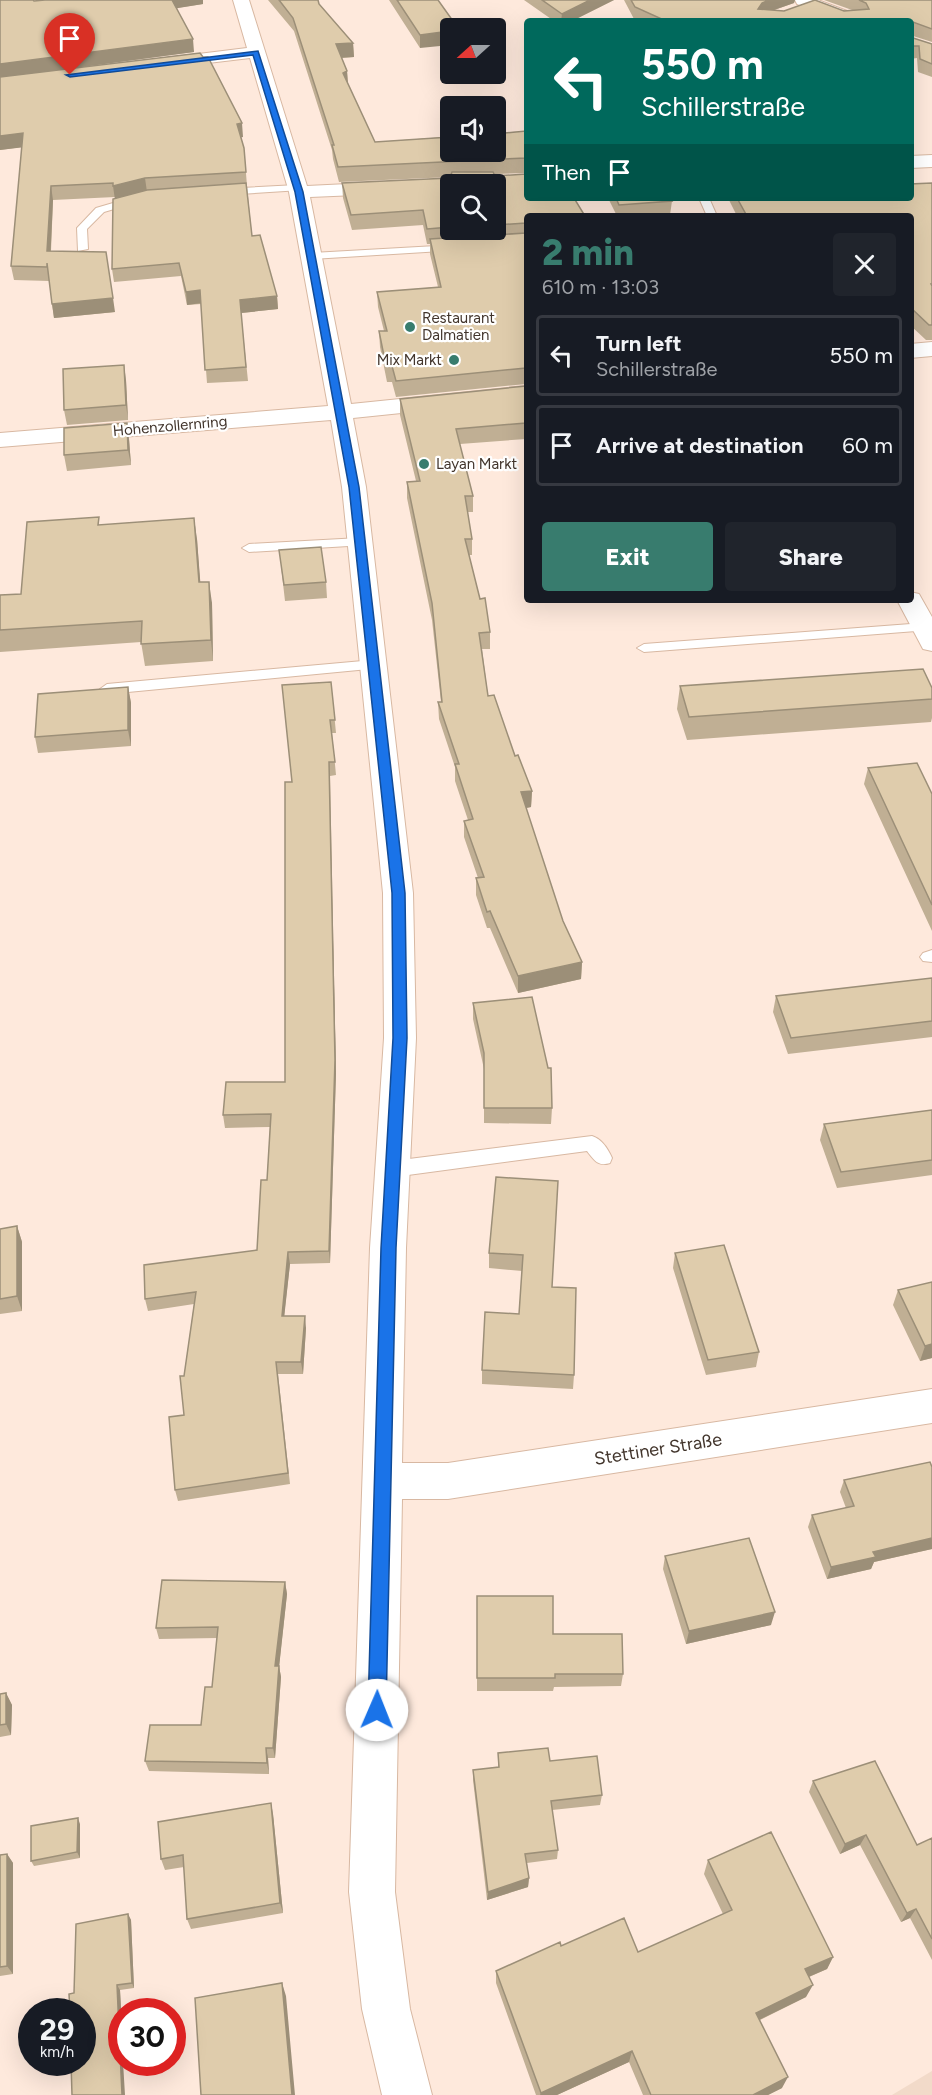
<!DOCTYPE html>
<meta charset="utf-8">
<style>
:root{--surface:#171b24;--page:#20242c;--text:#f1f3f6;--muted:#9ea1a6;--line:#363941;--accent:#387c6e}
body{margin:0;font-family:Figtree,sans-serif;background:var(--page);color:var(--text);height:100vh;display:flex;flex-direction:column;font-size:22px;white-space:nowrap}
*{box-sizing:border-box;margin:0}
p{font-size:20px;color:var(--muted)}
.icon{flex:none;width:33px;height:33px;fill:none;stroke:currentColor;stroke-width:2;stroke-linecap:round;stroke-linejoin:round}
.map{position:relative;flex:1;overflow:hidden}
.panel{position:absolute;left:524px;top:213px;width:390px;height:390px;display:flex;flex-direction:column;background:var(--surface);border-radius:6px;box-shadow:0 6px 24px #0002}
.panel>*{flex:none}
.banner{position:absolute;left:524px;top:18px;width:390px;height:183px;border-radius:6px;box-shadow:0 6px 24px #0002;background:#00695c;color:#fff;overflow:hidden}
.needle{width:39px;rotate:249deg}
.buttons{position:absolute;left:440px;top:18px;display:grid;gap:12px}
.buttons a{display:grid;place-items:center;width:66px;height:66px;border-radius:6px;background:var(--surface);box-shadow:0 6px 24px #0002;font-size:30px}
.speed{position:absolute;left:18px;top:1998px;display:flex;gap:12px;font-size:30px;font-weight:700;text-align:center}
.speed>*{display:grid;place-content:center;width:78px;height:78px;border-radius:50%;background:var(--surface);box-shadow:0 6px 24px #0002;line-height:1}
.speed small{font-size:15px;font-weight:400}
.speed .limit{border:9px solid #d22;background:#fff;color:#111}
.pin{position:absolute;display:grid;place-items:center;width:51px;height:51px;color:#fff;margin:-62px -26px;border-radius:50% 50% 50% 0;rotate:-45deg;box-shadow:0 0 6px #0007}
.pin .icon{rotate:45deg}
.me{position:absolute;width:66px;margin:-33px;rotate:1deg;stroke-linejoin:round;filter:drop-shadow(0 0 4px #0008)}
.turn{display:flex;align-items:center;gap:21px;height:126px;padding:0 18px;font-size:27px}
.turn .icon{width:78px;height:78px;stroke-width:2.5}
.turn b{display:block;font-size:42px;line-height:51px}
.then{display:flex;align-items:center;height:57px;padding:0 18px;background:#0003;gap:12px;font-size:22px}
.round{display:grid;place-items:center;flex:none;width:63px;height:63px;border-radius:6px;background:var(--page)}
.head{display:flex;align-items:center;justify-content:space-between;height:102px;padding:0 18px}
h1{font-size:36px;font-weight:800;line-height:45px;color:var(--accent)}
.action{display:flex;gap:12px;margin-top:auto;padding:12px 18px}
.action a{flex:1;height:69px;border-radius:6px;background:var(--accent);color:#fff;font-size:24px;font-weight:800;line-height:69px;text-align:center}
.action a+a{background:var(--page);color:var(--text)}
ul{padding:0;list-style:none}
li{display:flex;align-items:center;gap:18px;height:81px;margin:0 12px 9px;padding:0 6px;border:3px solid var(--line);border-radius:6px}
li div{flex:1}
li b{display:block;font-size:22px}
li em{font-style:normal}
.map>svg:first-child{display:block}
</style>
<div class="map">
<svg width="932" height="2095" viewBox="0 0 932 2095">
<rect width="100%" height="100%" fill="#fee9dc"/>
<!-- built -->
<path fill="#f2dac9" d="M932,2071V2095H892Z"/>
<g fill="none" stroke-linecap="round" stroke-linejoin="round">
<defs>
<path id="service" d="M297,185L301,186V190L224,195L219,192L224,189Z
M137,196L142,199L141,201L104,212L87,229L88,249L78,251L77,228L96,208Z
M699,198H709L717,216H707Z
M454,245L458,246V250L312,259L306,256L312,253Z
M360,538L367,542L365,545L249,552L242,548L249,544Z
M924,623L929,624L931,627L929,630L644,652L637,648L644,644Z
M374,660L381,665L379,668L107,694L100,689L107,684Z
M932,950V962L923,961L920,957L923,953Z
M592,1136C602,1139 608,1149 612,1158L610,1163C598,1167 594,1160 587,1151L393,1177L386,1174L383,1169L386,1164L393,1161Z"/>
<path id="minor" d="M233,0H249L307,186L450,179L459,184H450V191L310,197L351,404L526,386V400L353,418L366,487L413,893L416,1038L406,1248L402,1463H448L932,1389V1423L448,1499H402L395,1892L410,2009L432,2095H382L362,2009L349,1892L370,1248L384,1038L383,893L342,487L331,420L0,447V433L328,406L289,192L250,58L166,68L157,63L166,58L247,48Z
M795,0H818L863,17L865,21H842L797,4Z
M932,155V167L910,168V156Z
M932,342V356L910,358V344Z
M910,592L919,594L932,617V651L923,649L897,600H910Z"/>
</defs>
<!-- service casing -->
<use href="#service" stroke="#d8b8a2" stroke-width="2"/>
<!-- minor casing -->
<use href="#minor" stroke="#d8b8a2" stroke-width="2"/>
<!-- service -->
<use href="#service" fill="#fff" fill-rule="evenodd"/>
<!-- minor -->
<use href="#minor" fill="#fff" fill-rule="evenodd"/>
</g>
<!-- wall -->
<path fill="#c0af94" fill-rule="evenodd" d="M0,0L203,4L177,8L194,52L88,66L243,137H241L244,148L247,186L252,236L277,296L278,309L241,313L248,381L207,383L201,304L187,305L181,276L114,282L112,269L115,197L53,200L51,251L115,312L54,318L49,281L14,280L11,266L22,147L0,150Z
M268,0H318L319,4L353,43L354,57L342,58L347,71L348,84L375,142L526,131V173L495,174L526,216V384L396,397L392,382H387L380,347L379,331H384L378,307L377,292L438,287L430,254V244H427L423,225L352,230L343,198L342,183L450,178L451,177L339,182L333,159L332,150L294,31ZM450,184H495V230H450Z
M389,0H438L420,48Z
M524,0H614L572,21H554Z
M624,0H795L794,3L774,10L784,11L852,10L824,0H932V42L910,35V21H638L634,19Z
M910,37L932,44V77L918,72L917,58L910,59Z
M932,183V340H926L910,325V216H737L728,198H910Z
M608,198H670L672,201L670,215L617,216Z
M126,380L128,420L67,425L64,410Z
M526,386V439L460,444L473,496V512H467L472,539V555H469L480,599L490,632V649H482L488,696L532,791L531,807L526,808L563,921L582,962L581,979L518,993L490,928H487L476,895V878H478L464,837V821L468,820L455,781V767L439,719L438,702H441L432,620L407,498V482L416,481L400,415V399Z
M129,439L131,465L67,471L64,455Z
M100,525L197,539L200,582L212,603L213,661L145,666L141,642L0,652V595L21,594Z
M281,566L326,582L327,598L285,601Z
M331,682L336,733H332L336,775L330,776L336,1073L330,1263L290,1264L284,1316L306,1328L303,1374H278L290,1484L178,1501L175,1490L184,1415V1376L194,1304L148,1311L145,1299L257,1250L267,1180L270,1127L225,1128L223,1115L285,1082L292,782Z
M680,686L932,688V718L931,722L687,740L677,709Z
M128,687L131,703V746L38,753L35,737Z
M868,768L932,794V931L864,784Z
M932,978V1037L788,1054L773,1012L776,996Z
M473,1003L552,1108L551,1124L484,1123V1069L473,1019Z
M932,1110V1175L837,1188L820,1140L824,1124Z
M496,1177L552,1287L574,1375L573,1389L482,1384V1370L519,1314L522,1271L489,1268V1253Z
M17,1226L22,1242V1311L0,1314V1229Z
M675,1253L759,1352L756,1367L706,1375L673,1268Z
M932,1282V1358L920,1361L893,1305L898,1290Z
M932,1467V1549L874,1562L871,1569L827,1579L808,1527L812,1515L846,1508L840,1492L844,1480Z
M665,1556L771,1625L686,1644L663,1569Z
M285,1582L287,1594L279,1666L281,1677L275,1758H268L269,1774L149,1771L145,1761L201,1725L212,1687L217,1638L159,1639L156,1628Z
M477,1596L553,1634L623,1674L621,1686L554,1687L553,1691H477Z
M6,1693L12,1705L11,1735L0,1737V1694Z
M498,1753L550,1761L602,1795L600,1805L552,1810L558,1850L557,1859L527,1863L529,1878L528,1887L487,1900L473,1780V1770L498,1767Z
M813,1781L917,1845L932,1838V1960L910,1918L901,1922L860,1845L840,1854L809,1792Z
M273,1814L283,1913L191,1929L187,1919L184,1867L165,1870L161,1859Z
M80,1824V1858L34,1866L31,1861Z
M7,1854L13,1863V1974L0,1976V1855Z
M708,1860L833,1957L827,1969L809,1977L806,1997L760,2020L782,2088L768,2095H643L629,2062L557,2095H536L496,1983V1971L561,1946L638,1952L723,1914L704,1874Z
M128,1914L131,1920L134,1988L120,1990L122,2027V2062L74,1993Z"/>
<!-- shaded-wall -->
<path fill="#9c8f78" d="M171,0H203V4L172,9Z
M590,0H614L572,21H561L562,14Z
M769,0H795L794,3L760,15L758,9L762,3Z
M913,22L911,35L910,24Z
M450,31V45L420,48V35Z
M193,39L194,52L0,78V64Z
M353,43L354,57L337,58L336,44Z
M347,71L348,85L343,73Z
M242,123L243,137L238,138L237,124Z
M23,133L25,147L0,150V136Z
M145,178L147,192L115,200L113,186Z
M51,186L53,200L50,265L47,251Z
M200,290L202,303L187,305L186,292Z
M277,296L278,309L241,313L240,300Z
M113,298L115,312L54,318L52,304Z
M124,365L126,380L128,420L126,405Z
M127,423L129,439L131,465L128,450Z
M194,518L197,539L202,604L199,582Z
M209,582L212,603L213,661L211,640Z
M128,687L131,703V746L128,730Z
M329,762L336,1073L330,1263L329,1251Z
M532,791L531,807L521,809V792Z
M582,962L581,979L518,993V976Z
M17,1226L22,1242V1311L17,1296Z
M288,1252L290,1264L283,1328L282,1316Z
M305,1316L306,1328L303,1374L301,1362Z
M932,1344V1358L920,1361L925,1346Z
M932,1538V1549L874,1562L871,1569L827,1579L831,1567L873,1552Z
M285,1582L287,1594L278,1677L275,1666Z
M775,1612L771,1625L686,1644L689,1631Z
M279,1666L281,1677L275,1758L273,1748Z
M6,1693L12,1705L11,1735L6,1724Z
M266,1748L268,1758L269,1774L267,1763Z
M271,1803L273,1814L283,1913L280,1903Z
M78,1818L80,1824V1858L77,1852Z
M866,1835L860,1845L840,1854L845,1844Z
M7,1854L13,1863V1974L7,1966Z
M529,1878L528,1887L487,1900L488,1892Z
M916,1909L910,1918L901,1922L907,1913Z
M128,1914L131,1920L134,1988L132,1983Z
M833,1957L827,1969L799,1981L805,1969Z
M282,1983L286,1996L295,2095H292Z
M117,1985L120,1990L122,2027V2062H123L125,2095H122Z
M813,1985L806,1997L751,2024L756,2013Z
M632,2051L629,2062L557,2095H540L541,2093Z
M788,2077L782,2088L768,2095H753Z"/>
<!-- building -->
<path fill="#dfccac" stroke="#9c8f78" stroke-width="1.5" d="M0,0H33L34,1L45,0H172L193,39L0,64Z
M279,0H318L319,4L353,43L336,44L347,71L343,73L375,142L450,137V152H495V134L526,131V158L338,167L332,145H334L293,18Z
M397,0H438L458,28H450V31L420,35Z
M542,0H590L562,14Z
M631,0H769L762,3L758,9L784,11L815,0L844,11L869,9L866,3L859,0H932V29L913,22L910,24V21H666L635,7Z
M910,37L932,44V64L920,59L919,46H910Z
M200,53L203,57H208L242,123L237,124L244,148L246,172L145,178L113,186V183L51,186L47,251L106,252L113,298L52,304L47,263V267L11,266L23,133L0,136V77Z
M452,172H493L495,176L526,174V198H574L585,216H526V223L495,225V184H450V227L427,229L423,210L351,215L342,183L450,178Z
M246,183L252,236L260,235L277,296L240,300L246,367L205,370L200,290L186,292L179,263L112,269L113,199L147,190Z
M932,183V284H931L932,286V325H929L910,307V216H747L737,198H910V184Z
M616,198H670L672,201L619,205Z
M526,233V368L396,381L392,366H386L379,331H387L377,292L441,287L430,239Z
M124,365L126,405L64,410L63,369Z
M526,386V423L456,429L473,496H465L472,539H465L480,599L485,598L490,632L479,633L488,696L494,695L515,756L518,755L532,791L521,792L563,921L582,962L518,976L490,911L487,912L476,878L484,877L464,821L473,819L455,764H459L438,702H442L432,603L407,482L420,481L400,399Z
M127,423L128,450L64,455V428Z
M99,517L98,525L194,518L199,582H209L211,640L141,644L142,621L0,630V595L21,594L27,522Z
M321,547L326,582L284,585L279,550Z
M923,669L932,688V699L689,717L680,686Z
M331,682L335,720H330L335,762H329L335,1060L329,1251L288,1252L282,1316H305L301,1362H276L288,1473L175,1490L169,1417L184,1415L180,1376H184L196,1292L145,1299L144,1265L257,1250L261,1180H267L271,1114L223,1115L226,1082H285V782H292L282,685Z
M128,687V730L35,737L38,694Z
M917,763L932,794V905L868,768Z
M932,978V1021L791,1038L776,996Z
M532,997L548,1068H551L552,1108H484V1053L473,1003Z
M932,1110V1160L841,1172L824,1124Z
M496,1177L558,1181L552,1287L576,1288L574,1375L482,1370L485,1312L519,1314L523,1255L489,1253Z
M17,1226V1296L0,1299V1229Z
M724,1245L759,1352L708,1360L675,1253Z
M932,1282V1344L925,1346L898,1290Z
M930,1462L932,1467V1538L873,1552L876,1557L831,1567L812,1515L854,1506L844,1480Z
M749,1538L775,1612L689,1631L665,1556Z
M162,1580L285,1582L275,1666H279L273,1748H266L267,1763L145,1761L150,1725H201L205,1687H212L218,1627L156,1628Z
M477,1596H553V1634H622L623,1674H555V1678H477Z
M6,1693V1724L0,1725V1694Z
M548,1748L550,1761L597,1756L602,1795L551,1801L558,1850L525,1854L529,1878L488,1892L473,1770L499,1767L498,1753Z
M875,1761L917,1845L932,1838V1939L916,1909L907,1913L866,1835L845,1844L813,1781Z
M271,1803L280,1903L187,1919L183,1855L161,1859L158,1822Z
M78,1818L77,1852L31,1861V1826Z
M771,1832L833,1957L805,1969L813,1985L756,2013L788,2077L753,2095H651L632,2051L541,2093L496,1971L560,1942L561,1946L624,1918L638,1952L732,1910L708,1860Z
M7,1854V1966L0,1967V1855Z
M128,1914L132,1983L117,1985L122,2095H72L71,2062H82V2012H70L69,1994L74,1993L76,1924Z
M282,1983L292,2095H201L195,1998Z"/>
<!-- route -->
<path fill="#1a73e8" stroke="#114b97" stroke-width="1.5" d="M258,51L303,192L359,487L405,893L407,1038L396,1248L386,1710L383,1716L377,1718L371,1716L368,1710L381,1248L393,1038L392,893L349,487L295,192L253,55L70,77L66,75Z"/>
<!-- markers -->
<g fill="#387c6e" stroke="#fff" stroke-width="2">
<circle cx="410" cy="327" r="6"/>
<circle cx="454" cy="360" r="6"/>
<circle cx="424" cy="464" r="6"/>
</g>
<g text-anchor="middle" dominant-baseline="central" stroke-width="4.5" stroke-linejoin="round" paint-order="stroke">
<!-- far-poi labels -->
<g font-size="15" fill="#42352c" stroke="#fff" text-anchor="start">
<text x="422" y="318">Restaurant<tspan x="422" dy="17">Dalmatien</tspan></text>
<text x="442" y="360" text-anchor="end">Mix Markt</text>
<text x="436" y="464">Layan Markt</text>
</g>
<!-- far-street labels -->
<g font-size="15" fill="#42352c" stroke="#fff">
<text transform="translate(170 426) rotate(-5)">Hohenzollernring</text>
</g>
<!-- street labels -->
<g font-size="18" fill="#42352c" stroke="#fff">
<text transform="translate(658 1449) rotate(-9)">Stettiner Straße</text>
</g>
</g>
</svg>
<div class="buttons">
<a><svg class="needle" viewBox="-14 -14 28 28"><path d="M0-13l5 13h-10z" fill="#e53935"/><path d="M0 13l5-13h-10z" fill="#9ea1a6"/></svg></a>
<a><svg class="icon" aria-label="sound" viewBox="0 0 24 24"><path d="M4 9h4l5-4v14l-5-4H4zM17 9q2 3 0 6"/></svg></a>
<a><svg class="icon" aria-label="search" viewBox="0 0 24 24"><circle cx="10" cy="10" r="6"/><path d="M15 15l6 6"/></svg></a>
</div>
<div class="speed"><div>29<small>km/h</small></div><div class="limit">30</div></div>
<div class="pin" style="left:70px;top:75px;background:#d93025"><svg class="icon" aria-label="arrive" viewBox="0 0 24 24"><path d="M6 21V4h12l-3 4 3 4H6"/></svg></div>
<svg class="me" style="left:377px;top:1710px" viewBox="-20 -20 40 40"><circle r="19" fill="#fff"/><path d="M0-13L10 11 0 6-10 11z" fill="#1a73e8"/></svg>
<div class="banner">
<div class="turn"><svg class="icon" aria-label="left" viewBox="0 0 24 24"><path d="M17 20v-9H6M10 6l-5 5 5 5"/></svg><div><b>550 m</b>Schillerstraße</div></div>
<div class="then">Then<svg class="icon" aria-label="arrive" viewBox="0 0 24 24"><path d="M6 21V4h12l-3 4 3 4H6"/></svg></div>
</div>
<section class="panel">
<div class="head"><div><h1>2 min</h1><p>610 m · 13:03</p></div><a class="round"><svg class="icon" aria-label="close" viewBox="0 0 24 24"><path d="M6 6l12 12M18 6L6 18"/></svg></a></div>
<ul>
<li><svg class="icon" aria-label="left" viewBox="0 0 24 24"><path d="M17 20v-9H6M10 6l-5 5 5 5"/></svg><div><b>Turn left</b><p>Schillerstraße</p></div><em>550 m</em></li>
<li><svg class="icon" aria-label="arrive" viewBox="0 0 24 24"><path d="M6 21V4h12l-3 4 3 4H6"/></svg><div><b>Arrive at destination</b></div><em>60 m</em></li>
</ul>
<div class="action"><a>Exit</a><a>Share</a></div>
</section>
</div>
